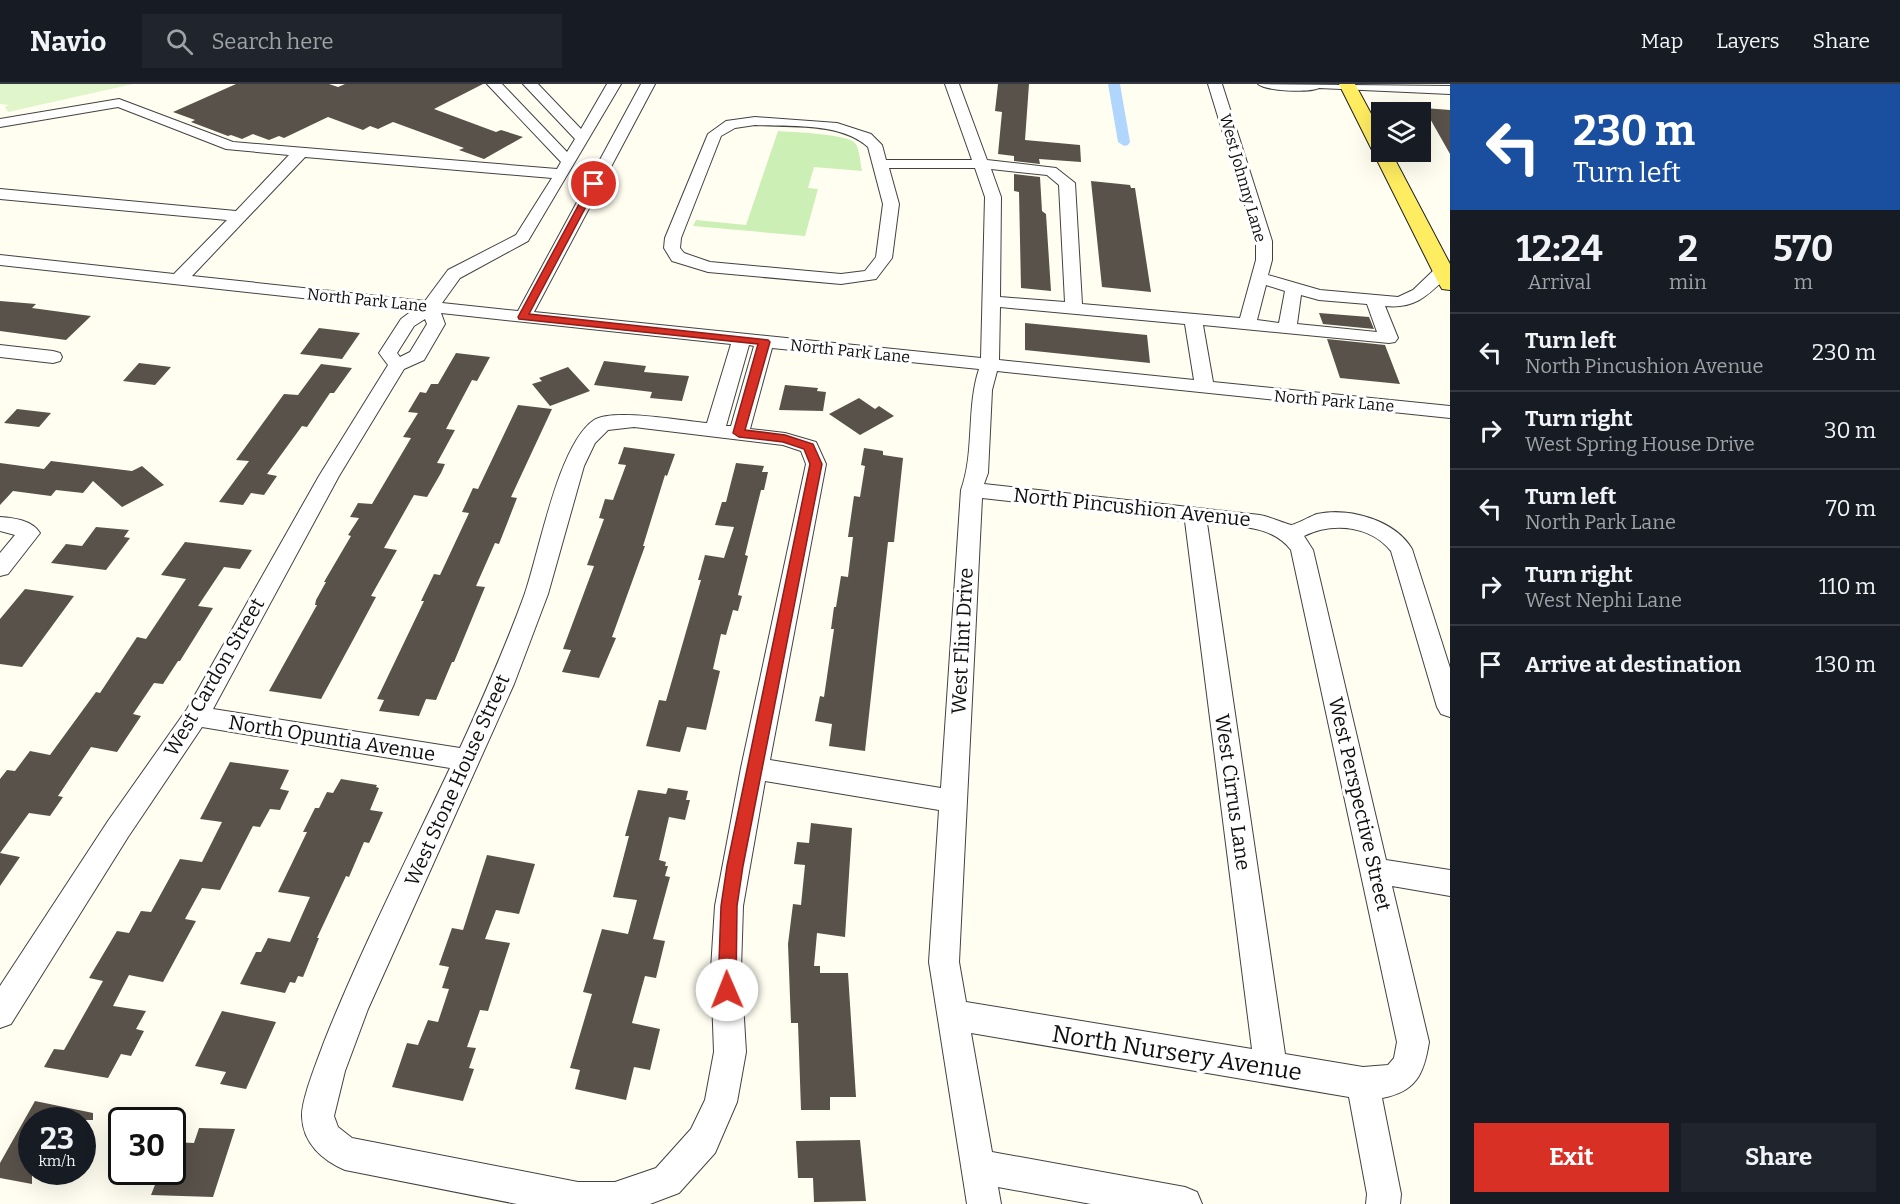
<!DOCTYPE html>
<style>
:root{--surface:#171b24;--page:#20242c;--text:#f1f3f6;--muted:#9ea1a6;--line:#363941;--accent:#d93025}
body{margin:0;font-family:Bitter,serif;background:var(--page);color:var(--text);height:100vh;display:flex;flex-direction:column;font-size:22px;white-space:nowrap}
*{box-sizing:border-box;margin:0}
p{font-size:20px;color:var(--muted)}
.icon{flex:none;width:33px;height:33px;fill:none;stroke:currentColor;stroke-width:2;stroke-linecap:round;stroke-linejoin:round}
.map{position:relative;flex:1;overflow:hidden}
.panel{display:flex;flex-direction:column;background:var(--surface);width:450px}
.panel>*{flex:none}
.banner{background:#1a4fa0;color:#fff;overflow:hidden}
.tools{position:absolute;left:1371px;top:18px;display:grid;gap:12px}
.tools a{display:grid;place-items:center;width:60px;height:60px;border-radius:0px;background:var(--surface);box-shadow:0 6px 24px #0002;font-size:30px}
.speed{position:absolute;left:18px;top:1023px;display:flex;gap:12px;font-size:30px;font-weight:700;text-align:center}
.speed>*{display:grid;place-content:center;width:78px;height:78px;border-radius:50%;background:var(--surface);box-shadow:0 6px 24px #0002;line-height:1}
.speed small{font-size:15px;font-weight:400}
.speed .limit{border:3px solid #111;border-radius:9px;background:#fff;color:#111}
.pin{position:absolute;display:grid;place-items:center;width:51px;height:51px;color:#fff;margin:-26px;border:3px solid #fff;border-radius:50%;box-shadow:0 2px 6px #0007}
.me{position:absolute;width:66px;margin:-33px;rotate:359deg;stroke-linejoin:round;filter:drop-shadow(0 0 4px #0008)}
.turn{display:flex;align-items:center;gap:21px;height:126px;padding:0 24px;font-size:27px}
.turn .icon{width:78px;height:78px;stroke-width:2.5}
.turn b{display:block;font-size:42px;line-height:51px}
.eta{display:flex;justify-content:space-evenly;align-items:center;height:102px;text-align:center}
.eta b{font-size:36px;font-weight:700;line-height:42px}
.button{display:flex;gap:12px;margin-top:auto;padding:12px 24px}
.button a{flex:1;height:69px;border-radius:0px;background:var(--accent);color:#fff;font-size:24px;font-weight:700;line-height:69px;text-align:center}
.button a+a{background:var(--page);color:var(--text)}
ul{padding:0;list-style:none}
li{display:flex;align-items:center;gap:18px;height:78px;padding:0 24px;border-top:2px solid var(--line)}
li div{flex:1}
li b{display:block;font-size:22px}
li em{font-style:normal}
header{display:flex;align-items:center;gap:36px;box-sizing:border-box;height:84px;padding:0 30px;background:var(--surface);border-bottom:2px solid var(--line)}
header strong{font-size:28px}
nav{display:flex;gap:33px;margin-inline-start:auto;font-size:21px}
.search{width:420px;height:54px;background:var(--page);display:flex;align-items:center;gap:15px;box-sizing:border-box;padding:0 21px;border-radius:0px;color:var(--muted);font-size:22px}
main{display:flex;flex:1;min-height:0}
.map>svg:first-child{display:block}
</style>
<header>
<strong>Navio</strong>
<div class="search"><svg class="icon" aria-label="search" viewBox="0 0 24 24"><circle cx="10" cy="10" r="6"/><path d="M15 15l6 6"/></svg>Search here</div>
<nav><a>Map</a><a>Layers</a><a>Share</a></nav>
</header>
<main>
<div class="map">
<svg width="1450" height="1120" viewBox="0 0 1450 1120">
<rect width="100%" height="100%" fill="#fffef1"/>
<!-- green -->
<path fill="#ccefb6" d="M778,47C792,48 848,50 855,59C860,65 860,79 862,87L814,83L808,104L818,105L805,152L693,142L696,136L746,141Z"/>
<!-- pitch -->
<path fill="#e0f5c9" d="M0,0H133L8,28L5,23L9,21L0,20Z"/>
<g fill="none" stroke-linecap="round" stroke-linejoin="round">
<!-- canal -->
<path fill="#b0d6fd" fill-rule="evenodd" d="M1108,0H1120L1130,58L1128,61L1124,62L1118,58Z"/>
</g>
<!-- building -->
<path fill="#59524a" d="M236,0H329L338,3L345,0H483L434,25L496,48L501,46L523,53L484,75L459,66L464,64L393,38L378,45L370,42L363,46L328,33L284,54L279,52L269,56L253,50L242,55L231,51L228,52L191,38L195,36L173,28Z
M998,0H1029L1025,56L1080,61L1081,78L1039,75L1040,80L1014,77V72L998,70L1002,28L995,27Z
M1424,24L1450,26V70Z
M1014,90L1040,93L1042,127L1046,130L1051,207L1021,204L1019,108L1014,107Z
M1091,97L1130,101L1131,104H1135L1151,208L1102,203Z
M0,217L36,220L32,224L91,232L66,256L0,247Z
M1319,229L1369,233L1374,245L1323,240Z
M1025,239L1147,251L1150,279L1025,266Z
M319,244L360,249L342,275L300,270Z
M1327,255L1385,261L1400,300L1340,294Z
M456,269L490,273L477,297L472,296L446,345L455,346L437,379L445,380L441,389L427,413L414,411L384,464L397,466L371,512L376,513L353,556L321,615L269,607L317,521H315L316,516L326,498H324L351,452L348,451L359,434L350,433L358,419L372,420L411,354L403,353L418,329L408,328L420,308L426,309L431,300H438Z
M604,277L646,282L644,288L689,292L682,317L650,314L652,308L594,301Z
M139,279L171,283L155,301L123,297Z
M321,280L352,284L334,309H330L307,343L302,342L267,390L277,392L264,411L251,409L243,421L219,418L249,377L236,376L284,310L298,311Z
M568,283L590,307L550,322L532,300L542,297L539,294Z
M785,301L818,304L817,307L826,308L823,327L779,326Z
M859,314L875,325L879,322L894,332L860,351L829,330Z
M518,321L552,325L511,413L517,414L499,460L495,459L476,502L485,503L454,578H452L436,616L426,615L419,632L379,627L384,616L377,615L424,517H421L434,490L440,491L469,429L462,428L473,404L478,405Z
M17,325L51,329L39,343L4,339Z
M624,363L675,370L667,392L665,391L643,462H645L612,553L616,554L599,594L562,588L571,566L563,565L594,482L587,481L604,435L599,434L605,415L613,416L626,381L618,380Z
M864,364L883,367V371L903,374L894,458H888L865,667L829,662L832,640L815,637L820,612L824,613L834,545H831L834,523H836L841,492L848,493L853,453H848L854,412L860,413L865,382L861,381Z
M51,377L132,387L142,382L164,401L122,423L93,397L83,409L56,406L51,412L13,407L0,421V379L44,385Z
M736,379L764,382L762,388H768L764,406H761L745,471L748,472L738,511L742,512L738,527L733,526L726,551L721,550L713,585L720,587L706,646L687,643L680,668L646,662L659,616L666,617L701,496H698L705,471L724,474L734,443L715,441L722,418H726Z
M96,443L129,446L124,453L130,454L106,486L51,479L66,460L82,462Z
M185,458L252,466L240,485L224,483L198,522L213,524L180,577H178L163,600L154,599L133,630L141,632L117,668L91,663L58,712L63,713L50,732L29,729L0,769V695L7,686L15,687L30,667L50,671L96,608L100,609L137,553L146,555L186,495L161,491Z
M25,505L74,512L22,583L0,580V535Z
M230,678L289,686L280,705L289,707L280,726L270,725L260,743L253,742L220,806L202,804L185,835L196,837L163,898L129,891L113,922L146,927L136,945L144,947L131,972L121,970L108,994L44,983L54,965L64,966L103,897L89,894L117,847L129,849L141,827L151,828L180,775L202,778L222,738L200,735Z
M341,695L377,701L376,703L379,704L370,726L383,728L371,755L369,759L364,758L349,793L346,792L317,854H319L303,893L298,892L295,899L290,898L285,909L240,900L256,868H261L268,854L290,858L310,813L278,808L307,748H303L315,724H319L327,708L333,709Z
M668,704L688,707L686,716H690L685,736L669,733L659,776L666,778L665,782H668L665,792L670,793L653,855L665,857L656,894L645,892L632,939L660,945L650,986L634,983L626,1016L575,1005L580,986L570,984L592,910L583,908L602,845L628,850L637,816L613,813L629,752H625L634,720L638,706L666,710Z
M811,739L852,744L845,853L817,849L814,882H820V889H848L856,1013H830V1026H801L798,939H791L788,860L793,820L801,821L805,781L794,780L797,758L809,759Z
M0,769L20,773L0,802Z
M487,771L535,780L519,830L496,826L485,855L510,859L488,927L480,926L467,963L476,964L469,984L474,985L463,1017L392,1003L407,959L418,961L428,936L438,938L449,905L442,904L449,883L439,881L452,844L463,846Z
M222,927L276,938L246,1005L220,1000L226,988L195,982Z
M35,1017L93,1029V1036H32V1100L0,1094V1079Z
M199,1044L235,1045L213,1113L151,1111L160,1088H172V1058L194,1059Z
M860,1056L866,1117L814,1118L813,1094H798L796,1057Z"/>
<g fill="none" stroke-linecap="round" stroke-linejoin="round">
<defs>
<path id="minor" d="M487,0H502L567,68L575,55L523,0H538L581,45L607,0H621L528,157L460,194L442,219L518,227L641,0H655L534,228L981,274L985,113L975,84H889L899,120L892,174L876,195L841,200L708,188L672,177L664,164L665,154L708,50L726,37L755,33L837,39L871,50L882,61L886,76H972L945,0H959L987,76L1056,84L1075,99L1082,220L1240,234L1256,176V157L1208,0H1222L1272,157V176L1268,191L1320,206L1398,213L1413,206L1437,183H1449V191C1428,211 1416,225 1385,222L1398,254L1395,258L1389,259L1203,241L1213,298L1450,322V334L997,287L992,306L988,389L984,400L1260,431C1267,432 1286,440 1291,441C1295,441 1311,432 1317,430C1349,423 1395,436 1412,465L1450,584V633L1441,630L1437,623L1391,467C1370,441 1332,438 1304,452L1313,466L1386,776L1450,786V812L1392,802L1429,958C1424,990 1416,1008 1382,1014L1401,1110L1400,1120H1366L1367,1110L1349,1013L971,949L992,1068L1185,1103L1197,1108L1202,1120H1091L998,1103L1001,1120H967L929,878L939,726L765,697L743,822L741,885L746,968L737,1018L715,1069L679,1109L650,1120H517L345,1086C322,1076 303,1059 302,1033C301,1016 318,975 324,958C361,865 407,775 450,684L202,643L128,753L11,940L0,944V902L108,737L187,625L319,392L388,281L379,269L401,235L413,226L0,181V171L174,190L227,136L0,115V105L236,127L289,71L226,65L118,23L0,43V35L119,15L233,58L557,85L561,78ZM755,41C790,43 840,38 868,63L883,120L876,173L865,187L841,190L710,178L684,169L680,164L681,154L721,52L735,44ZM305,73L552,94L516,151L448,186L425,217L192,192ZM991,85L1047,91L1059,101L1065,218L1000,213L1001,113ZM1266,201L1285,207L1279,239L1257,236ZM1301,211L1319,216L1367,220L1377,248L1297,240ZM1000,223L1185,240L1194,296L999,276ZM441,229L731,260L707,339C683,337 613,324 594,336C558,360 539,470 524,512C505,564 483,614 460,664L213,625L339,392L404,285L424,276L445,240ZM425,235L427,240L410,268L400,273L397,269L414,242ZM749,261L754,262L731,342H726ZM772,264L979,285C966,325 975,367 961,406L941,704L770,676L826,380L816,358L785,349L750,345ZM634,343L783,361L801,367L806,380L741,684L715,822L711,885L714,968L705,1016L691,1045L656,1084L615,1098H578L352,1054L338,1043L334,1032L345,987L368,925L514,600L548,510L584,382L595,359L608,346ZM982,414L1185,437L1252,965L966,918L959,878ZM1207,439C1237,443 1271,440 1291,466L1397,958L1394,974L1388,981L1363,983L1285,970Z
M1258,0L1450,2V10L1319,4C1308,9 1266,7 1258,0Z
M0,261L53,267L60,269L62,273L60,277L53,279L0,273Z
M0,433C14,434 32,436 40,449L8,490L0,492V469L15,451L0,447Z"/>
<path id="major" d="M1339,0H1355L1382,50V68H1391L1450,180V206L1442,205L1439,200Z"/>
</defs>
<!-- minor casing -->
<use href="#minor" stroke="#424242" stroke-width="2"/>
<!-- major casing -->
<use href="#major" stroke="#202020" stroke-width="2"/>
<!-- minor -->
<use href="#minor" fill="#fff" fill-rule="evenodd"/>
<!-- major -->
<use href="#major" fill="#ffed61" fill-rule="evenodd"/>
</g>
<!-- route -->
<path fill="#d93025" stroke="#8d1f18" stroke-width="1.5" d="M591,98L598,100L529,230L768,256L770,258L745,346L785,351L813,360L822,380L743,782L737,822L736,906L733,912L727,914L721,912L718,906L721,822L727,782L810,380L804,365L783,358L739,353L733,349L758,260L519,235L518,233Z"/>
<g text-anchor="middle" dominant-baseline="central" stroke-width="6" stroke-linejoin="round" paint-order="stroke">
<!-- far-street labels -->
<g font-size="16" fill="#0f0f0f" stroke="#fff">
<text transform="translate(1243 94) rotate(74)">West Johnny Lane</text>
<text transform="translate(367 216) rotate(6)">North Park Lane</text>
<text transform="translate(850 267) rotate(6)">North Park Lane</text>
<text transform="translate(1334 317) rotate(5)">North Park Lane</text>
</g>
<!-- street labels -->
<g font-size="20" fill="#0f0f0f" stroke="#fff">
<text transform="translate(1132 423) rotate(6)">North Pincushion Avenue</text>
<text transform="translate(962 557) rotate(-87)">West Flint Drive</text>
<text transform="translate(214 593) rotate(-60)">West Cardon Street</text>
<text transform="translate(332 654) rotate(9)">North Opuntia Avenue</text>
<text transform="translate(457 696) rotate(-66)">West Stone House Street</text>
<text transform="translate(1233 708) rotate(82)">West Cirrus Lane</text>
<text transform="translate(1360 720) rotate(77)">West Perspective Street</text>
</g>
<!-- near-street labels -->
<g font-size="24" fill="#0f0f0f" stroke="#fff">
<text transform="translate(1177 969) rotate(9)">North Nursery Avenue</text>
</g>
</g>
</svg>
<div class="tools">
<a><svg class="icon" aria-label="layers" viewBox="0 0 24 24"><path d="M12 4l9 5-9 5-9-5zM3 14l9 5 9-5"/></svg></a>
</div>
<div class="speed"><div>23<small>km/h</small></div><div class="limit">30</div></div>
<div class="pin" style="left:594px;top:100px;background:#d93025"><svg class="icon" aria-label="arrive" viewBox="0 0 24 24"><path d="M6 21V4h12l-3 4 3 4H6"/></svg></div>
<svg class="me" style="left:727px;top:906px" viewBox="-20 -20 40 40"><circle r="19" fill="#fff"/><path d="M0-13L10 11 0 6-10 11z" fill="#d93025"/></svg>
</div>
<section class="panel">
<div class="banner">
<div class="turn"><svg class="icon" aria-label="left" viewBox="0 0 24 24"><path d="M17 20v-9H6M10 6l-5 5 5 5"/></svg><div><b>230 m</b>Turn left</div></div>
</div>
<div class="eta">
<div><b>12:24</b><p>Arrival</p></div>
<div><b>2</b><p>min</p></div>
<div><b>570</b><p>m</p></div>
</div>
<ul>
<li><svg class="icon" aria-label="left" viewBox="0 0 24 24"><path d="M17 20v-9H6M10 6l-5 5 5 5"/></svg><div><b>Turn left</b><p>North Pincushion Avenue</p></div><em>230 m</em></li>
<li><svg class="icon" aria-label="right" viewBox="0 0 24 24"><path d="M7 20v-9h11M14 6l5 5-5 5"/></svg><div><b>Turn right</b><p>West Spring House Drive</p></div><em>30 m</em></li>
<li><svg class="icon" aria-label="left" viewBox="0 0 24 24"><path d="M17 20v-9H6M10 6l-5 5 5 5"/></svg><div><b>Turn left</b><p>North Park Lane</p></div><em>70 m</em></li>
<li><svg class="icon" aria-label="right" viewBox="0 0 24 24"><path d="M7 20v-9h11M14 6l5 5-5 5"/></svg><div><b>Turn right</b><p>West Nephi Lane</p></div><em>110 m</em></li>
<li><svg class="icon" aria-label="arrive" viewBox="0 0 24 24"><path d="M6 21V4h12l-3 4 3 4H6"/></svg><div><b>Arrive at destination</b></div><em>130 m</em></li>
</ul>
<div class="button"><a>Exit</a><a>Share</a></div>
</section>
</main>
